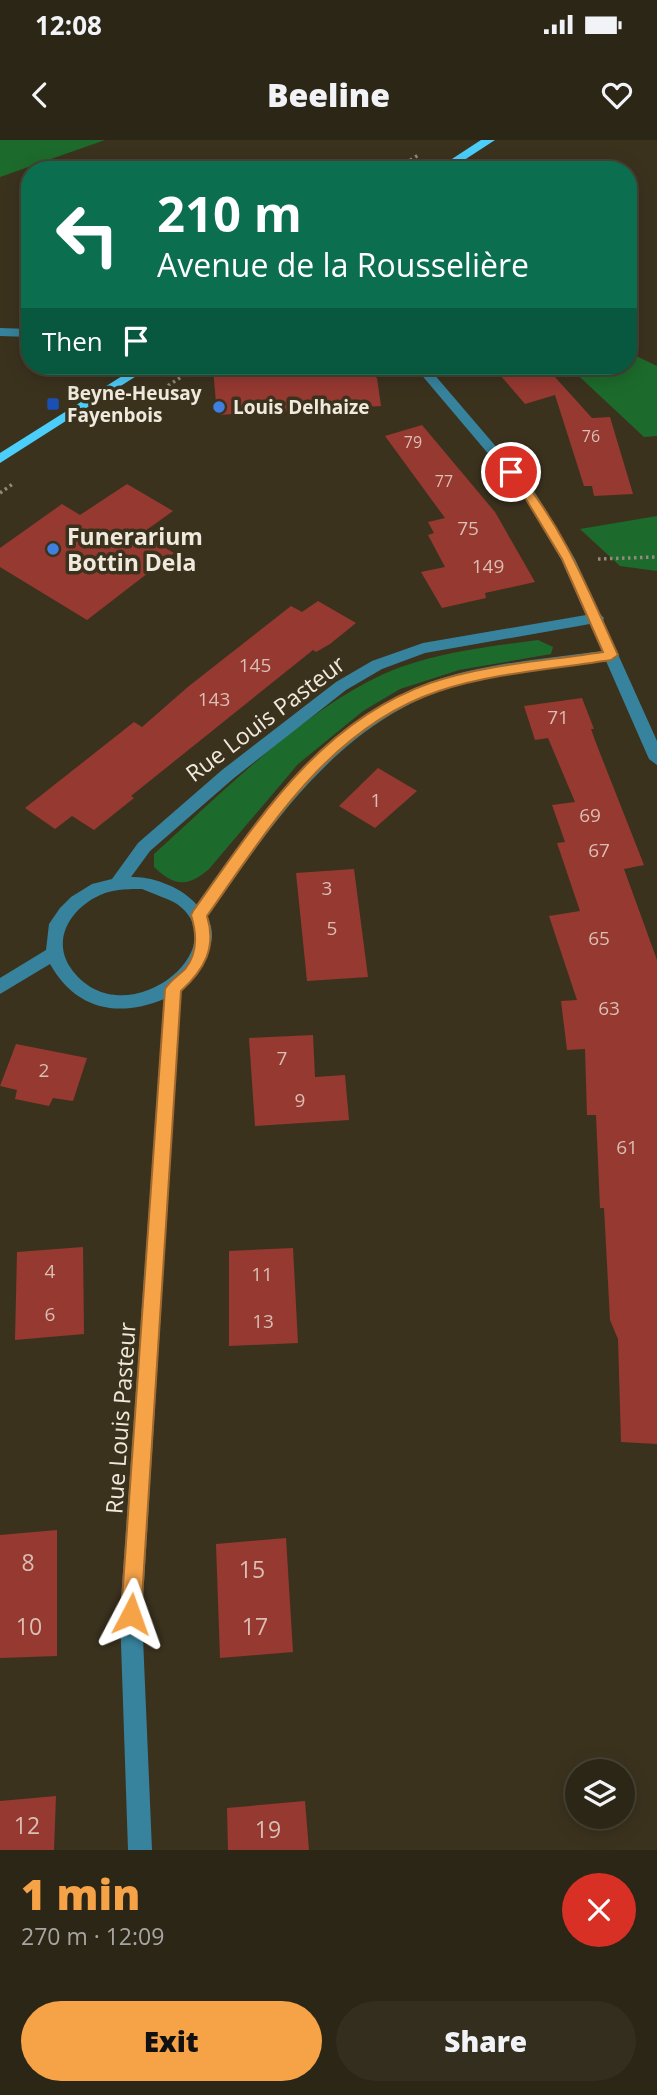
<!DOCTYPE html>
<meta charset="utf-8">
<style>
:root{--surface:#2c2616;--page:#342e1f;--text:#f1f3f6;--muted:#a6a5a1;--line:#484335;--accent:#f6a247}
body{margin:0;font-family:"Open Sans",sans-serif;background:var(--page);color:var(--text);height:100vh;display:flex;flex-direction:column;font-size:26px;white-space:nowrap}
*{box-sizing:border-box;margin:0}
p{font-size:23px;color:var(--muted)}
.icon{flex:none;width:38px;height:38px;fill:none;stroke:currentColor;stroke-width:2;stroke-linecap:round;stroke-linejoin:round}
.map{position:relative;height:1710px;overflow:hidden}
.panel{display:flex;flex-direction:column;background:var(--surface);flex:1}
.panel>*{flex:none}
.guide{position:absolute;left:21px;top:21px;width:616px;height:214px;border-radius:28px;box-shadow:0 4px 18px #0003,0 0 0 2px var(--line);background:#0b6e4f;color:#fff;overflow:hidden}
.tools{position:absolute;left:565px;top:1619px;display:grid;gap:14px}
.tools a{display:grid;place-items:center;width:70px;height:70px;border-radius:50%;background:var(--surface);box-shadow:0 4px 18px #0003,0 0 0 2px var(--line);font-size:35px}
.pin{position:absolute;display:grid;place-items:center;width:60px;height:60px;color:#fff;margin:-30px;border:4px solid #fff;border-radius:50%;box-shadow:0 2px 7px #0007}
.me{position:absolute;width:77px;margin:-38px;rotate:4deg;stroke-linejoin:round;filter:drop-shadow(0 0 5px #0008)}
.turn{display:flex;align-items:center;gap:24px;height:147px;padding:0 21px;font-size:32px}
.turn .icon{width:91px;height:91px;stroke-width:2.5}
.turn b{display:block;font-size:49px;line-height:60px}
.then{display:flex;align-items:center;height:66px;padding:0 21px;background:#0003;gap:14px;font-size:26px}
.round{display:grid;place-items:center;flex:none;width:74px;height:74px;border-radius:37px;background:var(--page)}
.overview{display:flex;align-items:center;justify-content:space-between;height:119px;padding:0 21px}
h1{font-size:42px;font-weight:800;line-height:52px;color:var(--accent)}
.primary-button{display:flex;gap:14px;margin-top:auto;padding:14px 21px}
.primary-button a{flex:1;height:80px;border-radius:42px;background:var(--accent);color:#111;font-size:28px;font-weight:800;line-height:80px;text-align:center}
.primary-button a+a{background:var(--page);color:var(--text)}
.status{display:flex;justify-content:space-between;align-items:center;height:49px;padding:0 35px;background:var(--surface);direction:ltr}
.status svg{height:19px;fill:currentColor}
header{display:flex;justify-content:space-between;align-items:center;height:91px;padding:0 21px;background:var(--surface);font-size:32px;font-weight:800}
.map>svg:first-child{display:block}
</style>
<div class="status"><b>12:08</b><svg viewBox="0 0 49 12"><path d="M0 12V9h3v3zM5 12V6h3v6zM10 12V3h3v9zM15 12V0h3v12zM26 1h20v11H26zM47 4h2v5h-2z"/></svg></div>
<header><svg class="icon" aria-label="back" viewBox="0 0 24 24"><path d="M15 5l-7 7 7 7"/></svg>Beeline<svg class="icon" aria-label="heart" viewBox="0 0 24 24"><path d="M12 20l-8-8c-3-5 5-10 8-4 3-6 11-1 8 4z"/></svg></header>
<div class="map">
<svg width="657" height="1710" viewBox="0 0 657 1710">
<rect width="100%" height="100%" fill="#3b321e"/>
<!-- green -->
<path fill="#1d6b2c" d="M0,0H105L0,37Z
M628,212L657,226V296L644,297L568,226H628Z
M657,376V431L620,426L580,389Z
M538,500L553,507L551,514L459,530L400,549L363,571L298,624L209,729C188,747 175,747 154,727V714C222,653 315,558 401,527C445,511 493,506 538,500Z"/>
<!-- building -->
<path fill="#963931" d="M253,226H354L377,238L381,266L217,275L213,228Z
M529,226H545L592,278L610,277L633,354L594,356L592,346H584L555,255L525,264L500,235Z
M422,285L495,372L535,442L485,453L486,458L442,468L421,432L445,427L428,395L434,393L428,382L445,378L385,296Z
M127,344L173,371L141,394L174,413L87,480L0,427V408L62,364L80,375Z
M318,461L356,483L330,504L316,512L313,510L131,656L134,658L94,690L72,676L55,689L25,668L134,582L142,587L189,546L291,466L302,472Z
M582,558L594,589H591L596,603L644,725L624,729L657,820V1304L621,1302L618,1199L610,1180L604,1068H600L596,975H587L585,909L567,910L561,861L577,860L549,776L580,771L557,703L565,702L552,665L575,662L548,598L535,600L524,566Z
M378,628L417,651L375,688L339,666Z
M354,729L368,837L307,841L296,733Z
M313,895L315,937L345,935L349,980L255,986L249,898Z
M16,904L87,918L73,961L53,958L49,966L15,959L17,950L0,946Z
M83,1107L84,1194L15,1200L17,1112Z
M293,1108L298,1203L229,1206V1111Z
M57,1390V1516L0,1518V1395Z
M286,1398L293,1512L220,1518L216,1404Z
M56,1656L54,1710H0V1661Z
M305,1661L309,1710H228L227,1668Z"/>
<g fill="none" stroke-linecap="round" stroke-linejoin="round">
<!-- path -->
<path stroke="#928b7b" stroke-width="3.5" stroke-dasharray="2.5 3.5" stroke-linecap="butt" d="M395,30L420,14
M163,249L198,226
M0,353L14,343
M598,419L657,417"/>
<!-- minor -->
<path fill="#37839d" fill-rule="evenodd" d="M0,188L30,189V197L0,196Z
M414,226H427L534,351L575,419L600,474L604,478L603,481L657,601V625L649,619L606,521C551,529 491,531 439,551C332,592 270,687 207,777C222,802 200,832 181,848L142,1474L152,1710H128L120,1474L164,859C118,878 76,870 50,824L0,854V838L46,810L49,784L60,768L71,757L92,744L112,739L138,703L222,630L336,542L372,521L423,503L586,475L561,419L524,356ZM590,484L602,511C544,519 483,523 428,543C323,583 259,677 197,765C183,748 153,736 131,737L150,711L234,638L346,550L382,529L425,513ZM142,749C153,754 167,758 177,764C240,809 121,902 70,827C50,796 75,764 105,753C117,749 130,749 142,749Z"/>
<!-- major -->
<path fill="#4bcefa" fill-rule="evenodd" d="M481,0H495L449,30H435Z
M138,226H152L0,323V313Z"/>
</g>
<!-- route -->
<path fill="#f6a247" stroke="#a0692e" stroke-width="2" d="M507,330H515C562,384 589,451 618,515L611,520C555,529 493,533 439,551C330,587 269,688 207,776C217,808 204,830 181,851L141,1474L138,1481L131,1484L124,1481L121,1474L165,849C170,840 178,836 185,829C198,813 197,794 191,775L193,771C258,680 319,582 430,543C485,524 546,521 603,512L562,419L524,356L505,332Z"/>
<!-- markers -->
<rect fill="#1a4fb4" stroke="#3b321e" stroke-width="2.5" x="46" y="257" width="14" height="14" rx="3.5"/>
<g fill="#3f7fe0" stroke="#3b321e" stroke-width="2.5">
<circle cx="219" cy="267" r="7"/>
<circle cx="53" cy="409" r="7"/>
</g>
<g text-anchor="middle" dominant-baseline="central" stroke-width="7" stroke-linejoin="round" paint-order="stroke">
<!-- far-number labels -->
<g font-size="16" fill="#dabeb3">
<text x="591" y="296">76</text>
<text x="413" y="302">79</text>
<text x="444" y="341">77</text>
</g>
<!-- far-poi labels -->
<g font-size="19" font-weight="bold" fill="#f0eade" stroke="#3b321e" text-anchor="start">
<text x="67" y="253">Beyne-Heusay<tspan x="67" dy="22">Fayenbois</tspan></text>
<text x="233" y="267">Louis Delhaize</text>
</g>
<!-- number labels -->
<g font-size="19" fill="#dabeb3">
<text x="468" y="388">75</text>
<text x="488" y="426">149</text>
<text x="255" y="525">145</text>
<text x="214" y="559">143</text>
<text x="558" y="577">71</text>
<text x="376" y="660">1</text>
<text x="590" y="675">69</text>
<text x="599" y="710">67</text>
<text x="327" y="748">3</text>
<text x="332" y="788">5</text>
<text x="599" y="798">65</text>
<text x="609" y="868">63</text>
<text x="282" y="918">7</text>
<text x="44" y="930">2</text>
<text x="300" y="960">9</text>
<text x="627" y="1007">61</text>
<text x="50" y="1131">4</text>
<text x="262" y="1134">11</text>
<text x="50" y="1174">6</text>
<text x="263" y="1181">13</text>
</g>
<!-- poi labels -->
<g font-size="23" font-weight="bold" fill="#f0eade" stroke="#3b321e" text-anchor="start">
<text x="67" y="396">Funerarium<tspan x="67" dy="26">Bottin Dela</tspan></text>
</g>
<!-- street labels -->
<g font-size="23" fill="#f0eade" stroke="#3b321e">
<text transform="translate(265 578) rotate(-37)">Rue Louis Pasteur</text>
<text transform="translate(120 1278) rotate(-86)">Rue Louis Pasteur</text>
</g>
<!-- near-number labels -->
<g font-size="23" fill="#dabeb3">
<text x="28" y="1422">8</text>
<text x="252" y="1429">15</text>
<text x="29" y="1486">10</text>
<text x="255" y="1486">17</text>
<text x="27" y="1685">12</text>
<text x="268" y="1689">19</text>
</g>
</g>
</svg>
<div class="tools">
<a><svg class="icon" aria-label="layers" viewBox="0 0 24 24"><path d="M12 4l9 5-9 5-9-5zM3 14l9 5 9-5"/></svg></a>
</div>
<div class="pin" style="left:511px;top:332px;background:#d93025"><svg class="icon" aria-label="arrive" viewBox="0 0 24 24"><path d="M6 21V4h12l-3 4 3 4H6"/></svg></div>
<svg class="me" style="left:131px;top:1474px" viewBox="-20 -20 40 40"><path d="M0-17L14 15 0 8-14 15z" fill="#f6a247" stroke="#fff" stroke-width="4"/></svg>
<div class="guide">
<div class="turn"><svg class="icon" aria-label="left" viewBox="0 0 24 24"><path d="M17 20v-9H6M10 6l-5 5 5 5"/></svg><div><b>210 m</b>Avenue de la Rousselière</div></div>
<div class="then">Then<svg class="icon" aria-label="arrive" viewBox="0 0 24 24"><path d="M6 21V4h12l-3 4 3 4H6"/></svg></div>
</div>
</div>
<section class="panel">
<div class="overview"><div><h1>1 min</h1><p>270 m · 12:09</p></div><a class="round" style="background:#d93025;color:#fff"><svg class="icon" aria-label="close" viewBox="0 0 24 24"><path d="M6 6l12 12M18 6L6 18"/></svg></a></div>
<div class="primary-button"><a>Exit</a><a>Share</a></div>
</section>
